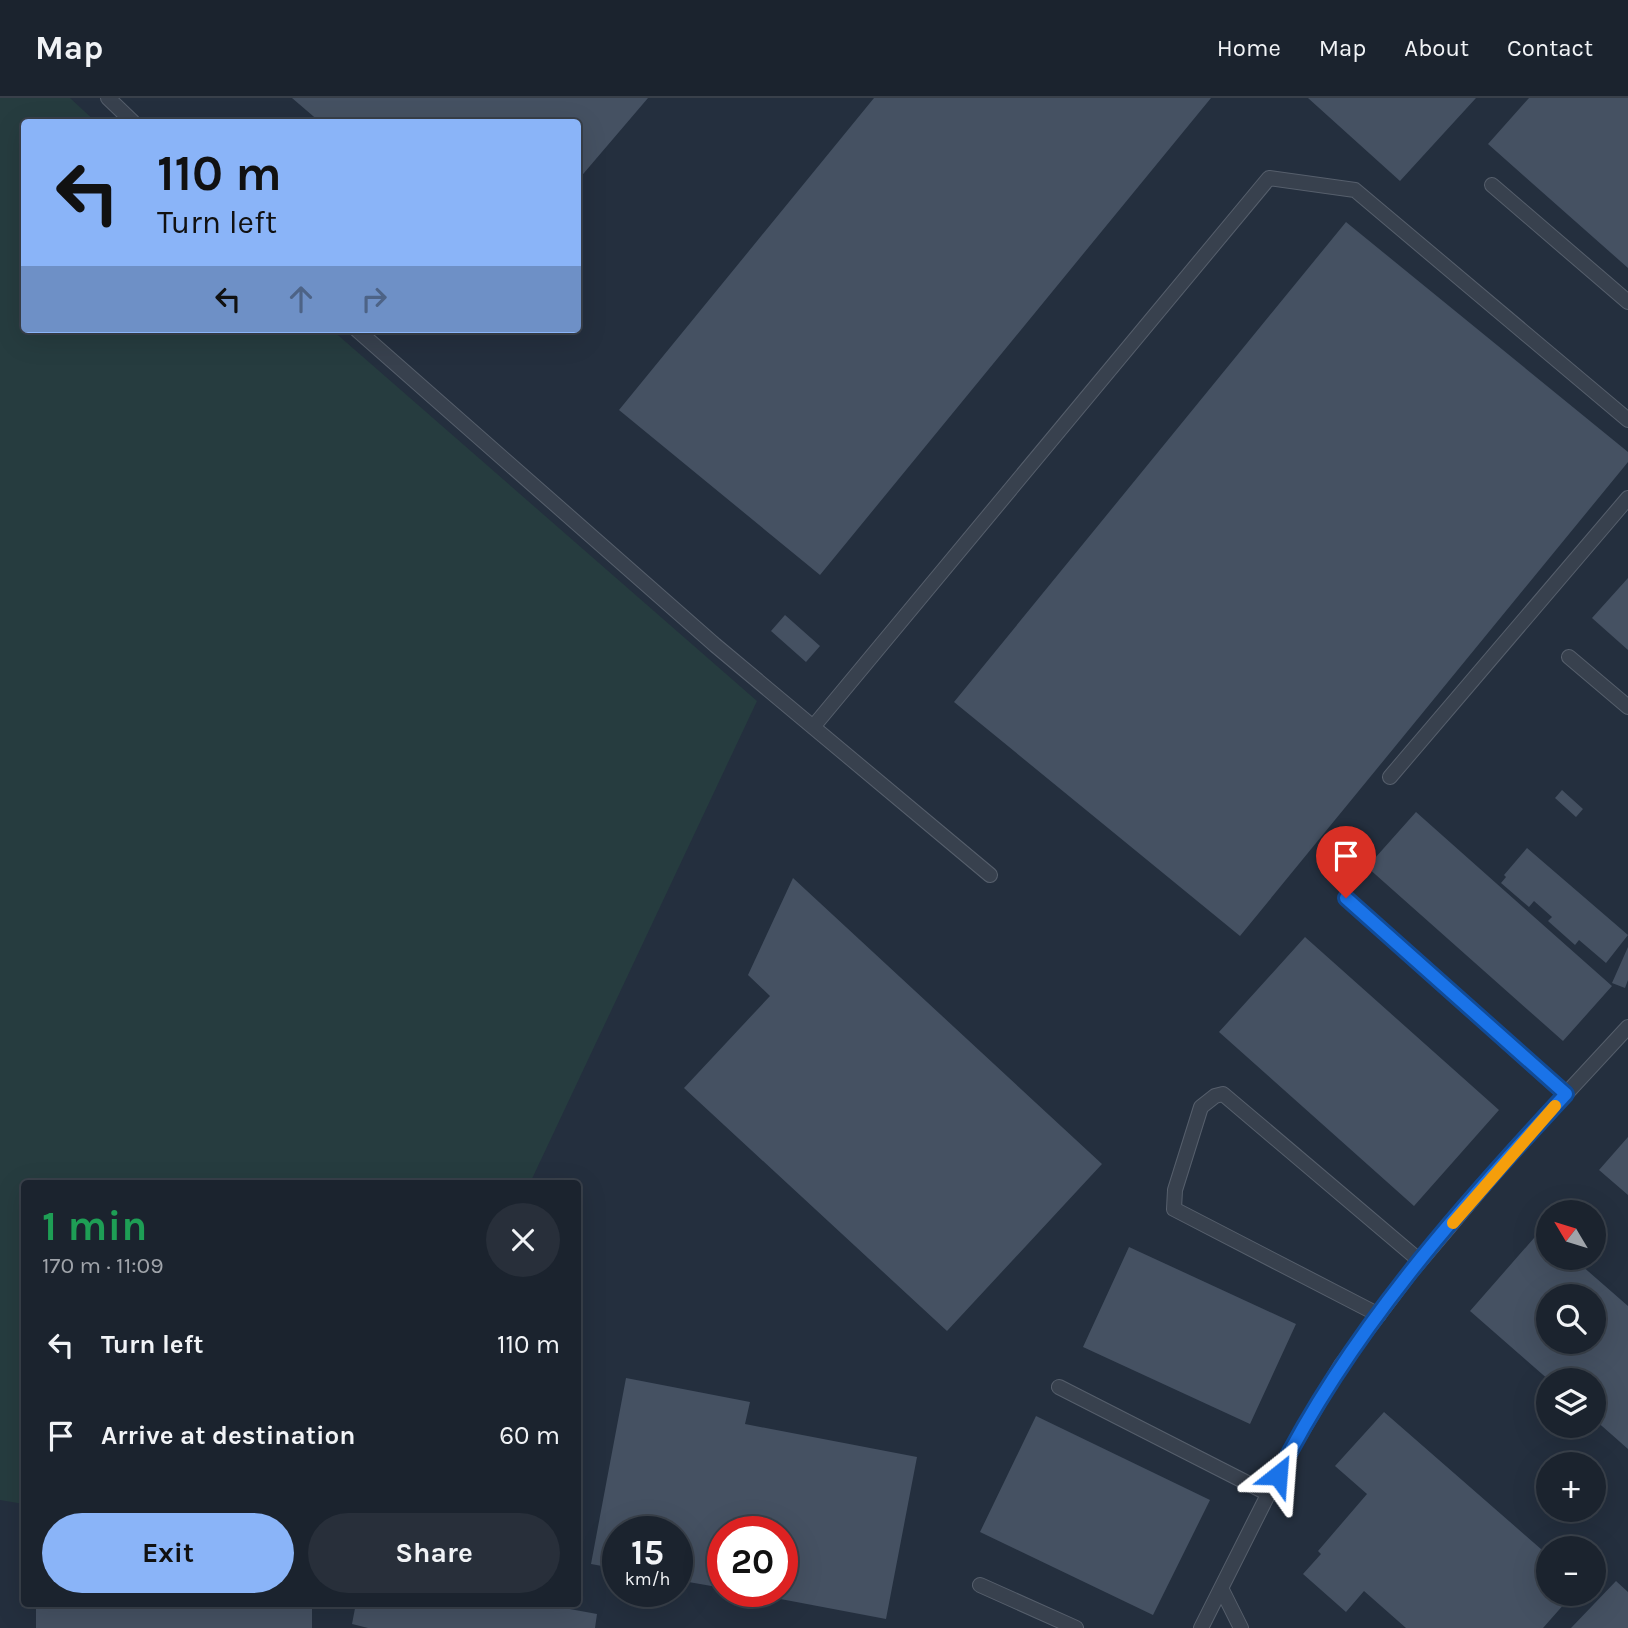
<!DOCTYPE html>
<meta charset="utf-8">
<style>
:root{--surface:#1b232e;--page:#282f3a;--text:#f1f3f6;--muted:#a0a4aa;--line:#39404a;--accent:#8ab4f8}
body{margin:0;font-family:Karla,sans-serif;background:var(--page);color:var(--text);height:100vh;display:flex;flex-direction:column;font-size:26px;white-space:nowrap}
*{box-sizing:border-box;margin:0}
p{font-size:23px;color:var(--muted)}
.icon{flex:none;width:38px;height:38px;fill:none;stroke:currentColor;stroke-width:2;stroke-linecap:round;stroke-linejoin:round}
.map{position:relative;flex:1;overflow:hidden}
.panel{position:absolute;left:21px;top:1082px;width:560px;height:427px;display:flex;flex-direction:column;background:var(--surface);border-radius:7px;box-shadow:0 7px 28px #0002,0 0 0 2px var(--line)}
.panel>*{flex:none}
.guide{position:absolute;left:21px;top:21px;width:560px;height:214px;border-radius:7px;box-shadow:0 7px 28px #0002,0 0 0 2px var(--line);background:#8ab4f8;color:#111;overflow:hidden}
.needle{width:46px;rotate:308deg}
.controls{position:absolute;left:1536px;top:1102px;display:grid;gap:14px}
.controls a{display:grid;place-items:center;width:70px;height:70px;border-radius:50%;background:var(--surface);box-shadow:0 7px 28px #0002,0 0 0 2px var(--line);font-size:35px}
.speed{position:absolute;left:602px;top:1418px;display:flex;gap:14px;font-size:35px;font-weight:700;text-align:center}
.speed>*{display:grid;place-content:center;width:91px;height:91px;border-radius:50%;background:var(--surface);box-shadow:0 7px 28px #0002,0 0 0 2px var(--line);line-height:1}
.speed small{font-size:18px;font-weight:400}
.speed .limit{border:10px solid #d22;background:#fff;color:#111}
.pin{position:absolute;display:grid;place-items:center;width:60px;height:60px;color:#fff;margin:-72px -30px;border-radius:50% 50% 50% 0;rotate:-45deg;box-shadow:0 0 7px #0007}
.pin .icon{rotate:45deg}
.me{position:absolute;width:77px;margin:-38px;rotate:28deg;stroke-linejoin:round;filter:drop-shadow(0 0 5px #0008)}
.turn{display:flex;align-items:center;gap:24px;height:147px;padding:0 21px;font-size:32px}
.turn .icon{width:91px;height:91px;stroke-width:2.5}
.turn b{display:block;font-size:49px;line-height:60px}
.lanes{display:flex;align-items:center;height:66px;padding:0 21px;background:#0003;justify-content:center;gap:35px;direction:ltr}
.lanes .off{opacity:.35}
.round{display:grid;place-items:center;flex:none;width:74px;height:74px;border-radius:37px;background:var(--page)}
.headline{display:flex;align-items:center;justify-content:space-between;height:119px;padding:0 21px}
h1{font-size:42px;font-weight:700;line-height:52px;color:#1e9e55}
.cta{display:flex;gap:14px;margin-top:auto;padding:14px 21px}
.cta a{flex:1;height:80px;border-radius:42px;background:var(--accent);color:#111;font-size:28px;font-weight:700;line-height:80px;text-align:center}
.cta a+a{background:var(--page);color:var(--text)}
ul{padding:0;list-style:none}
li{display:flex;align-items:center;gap:21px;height:91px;padding:0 21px}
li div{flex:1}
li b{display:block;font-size:26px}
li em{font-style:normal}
header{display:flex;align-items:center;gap:42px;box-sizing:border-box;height:98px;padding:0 35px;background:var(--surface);border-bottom:2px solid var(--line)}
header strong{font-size:33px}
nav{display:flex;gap:38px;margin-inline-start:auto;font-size:24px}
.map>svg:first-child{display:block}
</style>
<header>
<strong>Map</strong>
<nav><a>Home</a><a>Map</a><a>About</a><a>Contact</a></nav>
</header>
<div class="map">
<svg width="1628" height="1530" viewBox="0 0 1628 1530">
<rect width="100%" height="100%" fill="#242f3e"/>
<!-- green -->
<path fill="#263c3f" d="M0,0H70L96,24H24V231H331L757,603L530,1085H24V1406L0,1402Z"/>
<!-- building -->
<path fill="#455162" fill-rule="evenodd" d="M292,0H648L578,82V24H320Z
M874,0H1211L820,477L619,312Z
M1308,0H1476L1400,83Z
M1529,0H1628V170L1488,46Z
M1346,124L1628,354V364L1240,838L954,604Z
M1628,480V552L1592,520Z
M785,517L820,548L806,564L771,533Z
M1562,692L1583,711L1576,719L1555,700Z
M1416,714L1612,888L1563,943L1367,769Z
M1527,750L1628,837L1606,865L1579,842L1575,847L1548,823L1552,819L1534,803L1529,809L1501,785L1506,779L1504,777Z
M793,780L1102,1066L947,1233L684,990L770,898L748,877Z
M1305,839L1499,1012L1414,1108L1219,934Z
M1628,849V882L1625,890L1612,885Z
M1628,1039V1097L1599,1072Z
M1541,1132L1549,1139V1160H1573L1628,1208V1351L1594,1321V1283H1550L1470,1213ZM1549,1199H1594V1244H1549Z
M1129,1149L1296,1226L1250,1326L1083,1249Z
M626,1280L750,1304L745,1326L917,1359L886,1521L743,1494L782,1493V1433H723V1490L677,1482V1433H618V1471L591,1466Z
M1384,1314L1549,1458V1496H1573L1543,1530H1406L1364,1493L1346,1514L1303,1476L1321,1456L1318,1453L1367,1396L1335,1368Z
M1036,1318L1210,1402L1153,1517L980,1434Z
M1616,1483L1628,1494V1530H1571Z
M36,1505H312V1530H36Z
M356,1505H537L597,1516L595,1530H368L352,1526Z"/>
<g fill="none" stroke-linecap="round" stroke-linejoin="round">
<defs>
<path id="service" d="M108,0L133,24
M1492,87L1628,204
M356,231L715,547L990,777
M1569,559L1628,609
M813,629L1269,80L1355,92L1628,322
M1390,679L1628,400
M1346,800L1565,996
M1379,1217L1174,1111L1175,1092L1201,1009L1215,998L1223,996L1420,1163
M1059,1289L1269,1396
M980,1487L1076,1530
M1221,1490L1241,1530
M1201,1530L1287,1359L1341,1267L1411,1174L1514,1052L1628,929"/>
</defs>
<!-- service casing -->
<use href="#service" stroke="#565f6c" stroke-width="16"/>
<!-- service -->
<use href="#service" stroke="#38414e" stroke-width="14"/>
</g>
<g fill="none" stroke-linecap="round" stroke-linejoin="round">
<defs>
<path id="route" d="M1278,1377C1349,1235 1458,1112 1566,996L1346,800"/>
</defs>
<!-- route casing -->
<use href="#route" stroke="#114b97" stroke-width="18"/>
<!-- route -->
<use href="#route" stroke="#1a73e8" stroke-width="12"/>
<!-- slow -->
<path stroke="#f59e0b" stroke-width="12" d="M1453,1125L1555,1008"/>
</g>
</svg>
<div class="controls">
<a><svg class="needle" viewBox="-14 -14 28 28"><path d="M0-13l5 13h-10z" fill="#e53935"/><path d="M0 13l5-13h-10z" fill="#a0a4aa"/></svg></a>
<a><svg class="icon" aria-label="search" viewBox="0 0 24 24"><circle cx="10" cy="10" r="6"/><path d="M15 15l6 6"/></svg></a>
<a><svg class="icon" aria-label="layers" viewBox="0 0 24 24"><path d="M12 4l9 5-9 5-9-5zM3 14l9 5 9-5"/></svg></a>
<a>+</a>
<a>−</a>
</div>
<div class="speed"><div>15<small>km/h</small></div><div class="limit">20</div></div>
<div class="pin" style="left:1346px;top:800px;background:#d93025"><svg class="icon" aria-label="arrive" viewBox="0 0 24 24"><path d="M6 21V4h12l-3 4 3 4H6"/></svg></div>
<svg class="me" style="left:1278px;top:1377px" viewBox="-20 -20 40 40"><path d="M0-17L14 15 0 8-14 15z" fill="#1a73e8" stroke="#fff" stroke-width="4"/></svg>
<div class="guide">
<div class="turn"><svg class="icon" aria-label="left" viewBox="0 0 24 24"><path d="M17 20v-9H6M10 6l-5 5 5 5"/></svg><div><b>110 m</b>Turn left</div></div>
<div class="lanes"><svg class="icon" aria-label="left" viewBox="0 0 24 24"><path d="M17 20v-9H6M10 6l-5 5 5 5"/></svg><svg class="icon off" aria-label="ahead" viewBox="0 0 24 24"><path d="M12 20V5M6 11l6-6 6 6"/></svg><svg class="icon off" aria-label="right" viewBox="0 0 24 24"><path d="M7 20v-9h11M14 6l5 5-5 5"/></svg></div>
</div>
<section class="panel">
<div class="headline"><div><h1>1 min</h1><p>170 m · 11:09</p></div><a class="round"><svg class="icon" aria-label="close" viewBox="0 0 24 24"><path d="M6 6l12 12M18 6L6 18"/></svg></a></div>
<ul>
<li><svg class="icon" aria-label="left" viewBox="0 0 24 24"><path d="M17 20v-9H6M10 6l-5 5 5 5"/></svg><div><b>Turn left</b></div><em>110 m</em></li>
<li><svg class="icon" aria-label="arrive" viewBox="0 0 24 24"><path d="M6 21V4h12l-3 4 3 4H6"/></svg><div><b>Arrive at destination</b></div><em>60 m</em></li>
</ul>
<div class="cta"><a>Exit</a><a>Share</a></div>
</section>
</div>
